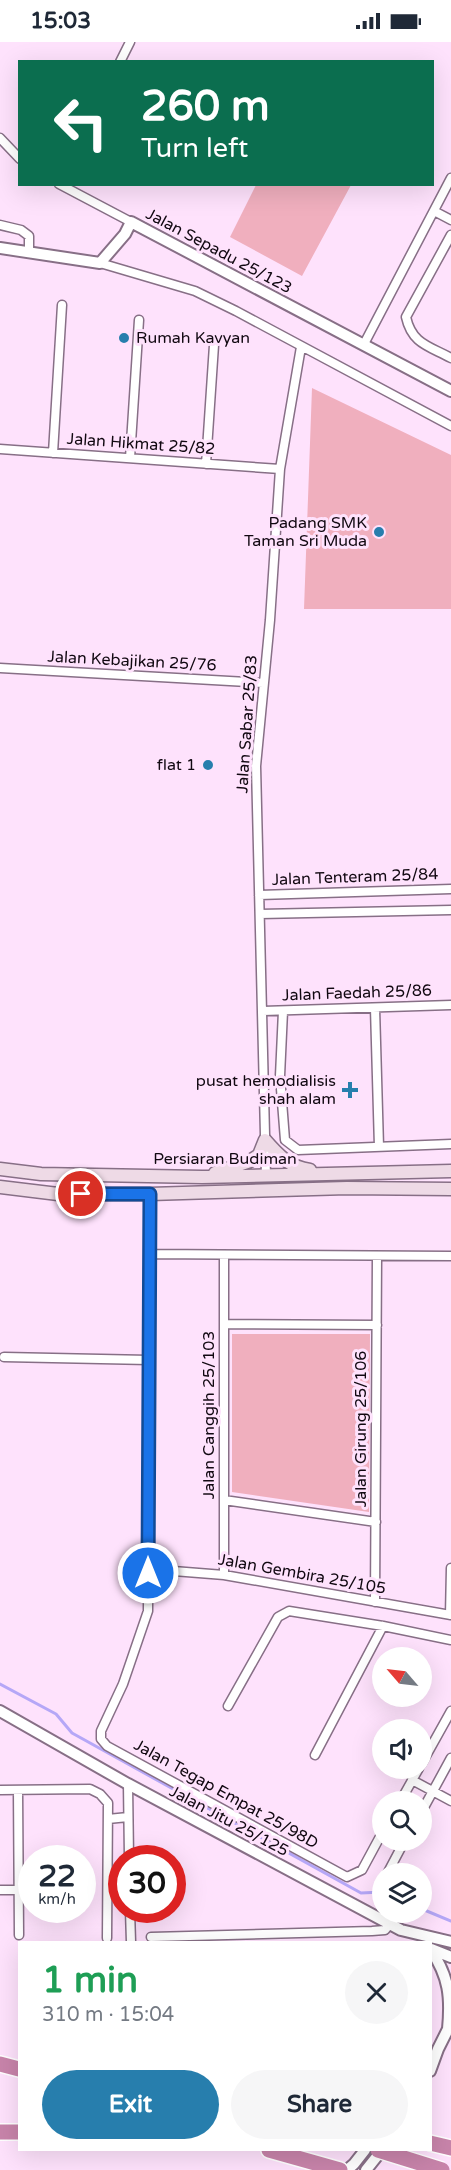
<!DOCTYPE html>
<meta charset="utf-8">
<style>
:root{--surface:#fff;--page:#f6f6f7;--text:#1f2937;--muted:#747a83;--accent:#277ead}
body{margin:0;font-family:"Varela Round",sans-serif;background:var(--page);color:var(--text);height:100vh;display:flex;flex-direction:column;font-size:22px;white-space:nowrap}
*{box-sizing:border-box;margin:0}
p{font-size:20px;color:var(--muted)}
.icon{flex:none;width:33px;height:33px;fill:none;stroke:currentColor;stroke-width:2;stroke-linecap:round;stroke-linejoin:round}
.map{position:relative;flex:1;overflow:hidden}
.panel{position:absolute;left:18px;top:1899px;width:414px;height:210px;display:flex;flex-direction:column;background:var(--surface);border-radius:0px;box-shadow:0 6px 24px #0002}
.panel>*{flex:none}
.hud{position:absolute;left:18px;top:18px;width:416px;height:126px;border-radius:0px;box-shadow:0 6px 24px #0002;background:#0b6e4f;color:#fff;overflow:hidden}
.needle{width:39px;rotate:298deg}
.fabs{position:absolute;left:372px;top:1605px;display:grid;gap:12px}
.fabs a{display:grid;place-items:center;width:60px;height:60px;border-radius:50%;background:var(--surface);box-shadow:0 6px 24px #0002;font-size:30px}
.speed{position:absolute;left:18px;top:1803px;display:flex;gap:12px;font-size:30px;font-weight:700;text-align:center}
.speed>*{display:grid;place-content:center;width:78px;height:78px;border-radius:50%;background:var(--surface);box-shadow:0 6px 24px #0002;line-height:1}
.speed small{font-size:15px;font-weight:400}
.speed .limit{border:9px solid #d22;background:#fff;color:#111}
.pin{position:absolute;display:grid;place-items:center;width:51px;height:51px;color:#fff;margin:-26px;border:3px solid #fff;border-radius:50%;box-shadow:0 2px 6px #0007}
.me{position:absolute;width:66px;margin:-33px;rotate:0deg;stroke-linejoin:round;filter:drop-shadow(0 0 4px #0008)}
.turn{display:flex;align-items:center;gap:21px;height:126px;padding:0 24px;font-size:27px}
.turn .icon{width:78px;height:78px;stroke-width:2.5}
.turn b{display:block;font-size:42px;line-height:51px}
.round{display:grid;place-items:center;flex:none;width:63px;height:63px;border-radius:32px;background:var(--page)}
.headline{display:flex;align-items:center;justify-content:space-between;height:102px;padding:0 24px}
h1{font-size:36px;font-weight:700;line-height:45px;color:#1e9e55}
.primary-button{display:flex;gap:12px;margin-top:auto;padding:12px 24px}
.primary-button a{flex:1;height:69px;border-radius:36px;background:var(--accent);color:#fff;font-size:24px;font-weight:700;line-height:69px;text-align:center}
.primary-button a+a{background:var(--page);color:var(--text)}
.status{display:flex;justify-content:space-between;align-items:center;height:42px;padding:0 30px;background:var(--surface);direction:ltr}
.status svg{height:16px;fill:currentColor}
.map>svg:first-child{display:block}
</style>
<div class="status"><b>15:03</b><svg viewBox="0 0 49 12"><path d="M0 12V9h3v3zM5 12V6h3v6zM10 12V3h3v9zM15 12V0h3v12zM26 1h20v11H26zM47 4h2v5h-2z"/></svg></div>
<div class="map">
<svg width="451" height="2128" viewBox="0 0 451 2128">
<rect width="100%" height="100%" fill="#fee2fc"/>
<!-- green -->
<path fill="#f0afbe" d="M256,143H351L302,234L230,195Z
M312,346L451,413V567H304Z
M232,1292H370L369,1470L232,1450Z"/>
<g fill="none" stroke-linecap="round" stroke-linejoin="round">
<!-- stream -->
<path stroke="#b5a7f7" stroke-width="3" d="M0,1642L56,1672L72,1691L361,1851L382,1850
M422,1867L451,1879"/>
<defs>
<path id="minor" d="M120,20L130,0
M0,96L20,117
M59,142L131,180
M434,169L451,178
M0,183L21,188L29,194V210
M451,193L406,275C412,302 429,304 451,316
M100,221L195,249L236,269L451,384
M364,302L451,136
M0,407L280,427
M53,411L62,263
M130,416L139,278
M206,422L214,303
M0,626L263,641
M259,853L451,847
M260,872L451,868
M375,966L379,1105
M263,969L451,963
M283,969L280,1034L285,1098L298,1108L451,1102
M266,1134L256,724L270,578L280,427L301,305
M150,1152L148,1569L123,1642L101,1689V1697L107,1704L347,1835L362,1828L382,1791
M150,1212L451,1214
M224,1282L377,1283
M4,1315L149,1318
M224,1458L376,1480
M148,1527L224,1533L451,1573
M224,1533V1213
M375,1560L377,1214
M450,1573L451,1526
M228,1664L278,1575L289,1569L383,1584L451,1598
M315,1713L383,1584
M422,1721L451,1669
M412,1738L451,1759
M128,1742L129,1816
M0,1748L90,1747L100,1752L108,1761L107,1896
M18,1748L19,1893
M400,1760L419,1726
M422,1769L451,1716
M108,1777L128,1775
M387,1832L405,1798
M0,1848H19
M130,1868L131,1900
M151,1895L372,1889L385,1888L390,1882"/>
<path id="tertiary" d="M0,206L100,221L125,192L131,180L451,349
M0,1669L128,1742L401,1888L451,1900
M431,1907L451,1915
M431,1908C449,1935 451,1955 448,1987
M430,2029L438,2007L450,1983
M347,2128L354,2122L365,2108
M366,2128L382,2108"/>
<path id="secondary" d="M0,1127L41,1132L202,1135L451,1129
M215,1131L250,1119L259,1113L265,1098C278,1113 289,1125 310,1128
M0,1145L58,1152H150L347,1146L451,1147"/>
<path id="motorway" d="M0,2022L19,2027
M0,2090H20
M430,2101L451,2106
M269,2108L340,2128"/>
</defs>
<!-- minor casing -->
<use href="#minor" stroke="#876f86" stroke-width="11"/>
<!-- tertiary casing -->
<use href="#tertiary" stroke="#876f86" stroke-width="14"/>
<!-- secondary casing -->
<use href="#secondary" stroke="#876f86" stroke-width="15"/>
<!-- motorway casing -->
<use href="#motorway" stroke="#fff" stroke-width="18"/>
<!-- minor -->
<use href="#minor" stroke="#fff" stroke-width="8"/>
<!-- tertiary -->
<use href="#tertiary" stroke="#fff" stroke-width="10"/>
<!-- secondary -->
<use href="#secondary" stroke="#eedae6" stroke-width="12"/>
<!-- motorway -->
<use href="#motorway" stroke="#c884aa" stroke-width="15"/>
<defs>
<path id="motorway-bridge" d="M378,2108L442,2128"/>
</defs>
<!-- motorway-bridge casing -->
<use href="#motorway-bridge" stroke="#fff" stroke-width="18" stroke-linecap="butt"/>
<!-- motorway-bridge -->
<use href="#motorway-bridge" stroke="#c884aa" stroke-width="15"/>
</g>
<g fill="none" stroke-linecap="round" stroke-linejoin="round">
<defs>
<path id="route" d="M81,1152H150L148,1531"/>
</defs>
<!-- route casing -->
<use href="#route" stroke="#114b97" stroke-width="15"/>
<!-- route -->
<use href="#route" stroke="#1a73e8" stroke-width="10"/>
</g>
<!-- markers -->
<g fill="#277ead" stroke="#fee2fc" stroke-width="2">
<circle cx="124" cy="296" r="6"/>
<circle cx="379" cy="490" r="6"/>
<circle cx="208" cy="723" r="6"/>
<path d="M347 1039h6v6h6v6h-6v6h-6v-6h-6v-6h6z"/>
</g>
<g text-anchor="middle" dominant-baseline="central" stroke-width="6" stroke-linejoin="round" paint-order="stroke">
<!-- street labels -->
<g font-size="16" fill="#110811" stroke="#fee2fc">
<text transform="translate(219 209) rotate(28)">Jalan Sepadu 25/123</text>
<text transform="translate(141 402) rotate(4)">Jalan Hikmat 25/82</text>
<text transform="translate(132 619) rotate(3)">Jalan Kebajikan 25/76</text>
<text transform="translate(247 682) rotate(-86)">Jalan Sabar 25/83</text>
<text transform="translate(355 835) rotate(-2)">Jalan Tenteram 25/84</text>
<text transform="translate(357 951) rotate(-2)">Jalan Faedah 25/86</text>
<text x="225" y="1117">Persiaran Budiman</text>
<text transform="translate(209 1373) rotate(-90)">Jalan Canggih 25/103</text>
<text transform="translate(361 1387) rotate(-90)">Jalan Girung 25/106</text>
<text transform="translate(302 1532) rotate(10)">Jalan Gembira 25/105</text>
<text transform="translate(226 1752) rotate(29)">Jalan Tegap Empat 25/98D</text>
<text transform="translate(229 1779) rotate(28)">Jalan Jitu 25/125</text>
</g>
<!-- poi labels -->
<g font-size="16" fill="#110811" stroke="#fee2fc" text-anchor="end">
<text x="136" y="296" text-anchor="start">Rumah Kavyan</text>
<text x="367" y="481">Padang SMK<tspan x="367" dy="18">Taman Sri Muda</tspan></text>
<text x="196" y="723">flat 1</text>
<text x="336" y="1039">pusat hemodialisis<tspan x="336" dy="18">shah alam</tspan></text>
</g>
</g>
</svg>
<div class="fabs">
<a><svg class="needle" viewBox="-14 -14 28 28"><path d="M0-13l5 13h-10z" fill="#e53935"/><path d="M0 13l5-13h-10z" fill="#747a83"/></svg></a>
<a><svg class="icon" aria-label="sound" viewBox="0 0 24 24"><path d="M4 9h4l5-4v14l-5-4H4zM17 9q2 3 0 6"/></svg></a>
<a><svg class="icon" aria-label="search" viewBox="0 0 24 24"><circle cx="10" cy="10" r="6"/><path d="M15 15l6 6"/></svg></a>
<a><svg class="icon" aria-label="layers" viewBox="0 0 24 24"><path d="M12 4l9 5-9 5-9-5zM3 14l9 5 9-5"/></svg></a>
</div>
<div class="speed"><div>22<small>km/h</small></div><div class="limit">30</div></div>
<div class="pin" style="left:81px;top:1152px;background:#d93025"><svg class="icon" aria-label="arrive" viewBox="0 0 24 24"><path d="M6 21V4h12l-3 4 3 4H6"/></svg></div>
<svg class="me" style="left:148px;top:1531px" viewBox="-20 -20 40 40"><circle r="17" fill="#1a73e8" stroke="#fff" stroke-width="3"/><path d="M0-11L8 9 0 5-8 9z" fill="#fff"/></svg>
<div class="hud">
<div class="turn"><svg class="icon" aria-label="left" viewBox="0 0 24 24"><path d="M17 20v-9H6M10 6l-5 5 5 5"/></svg><div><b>260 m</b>Turn left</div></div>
</div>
<section class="panel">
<div class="headline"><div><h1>1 min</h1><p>310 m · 15:04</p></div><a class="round"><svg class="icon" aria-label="close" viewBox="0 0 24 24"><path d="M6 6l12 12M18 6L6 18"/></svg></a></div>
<div class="primary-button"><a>Exit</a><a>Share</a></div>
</section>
</div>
